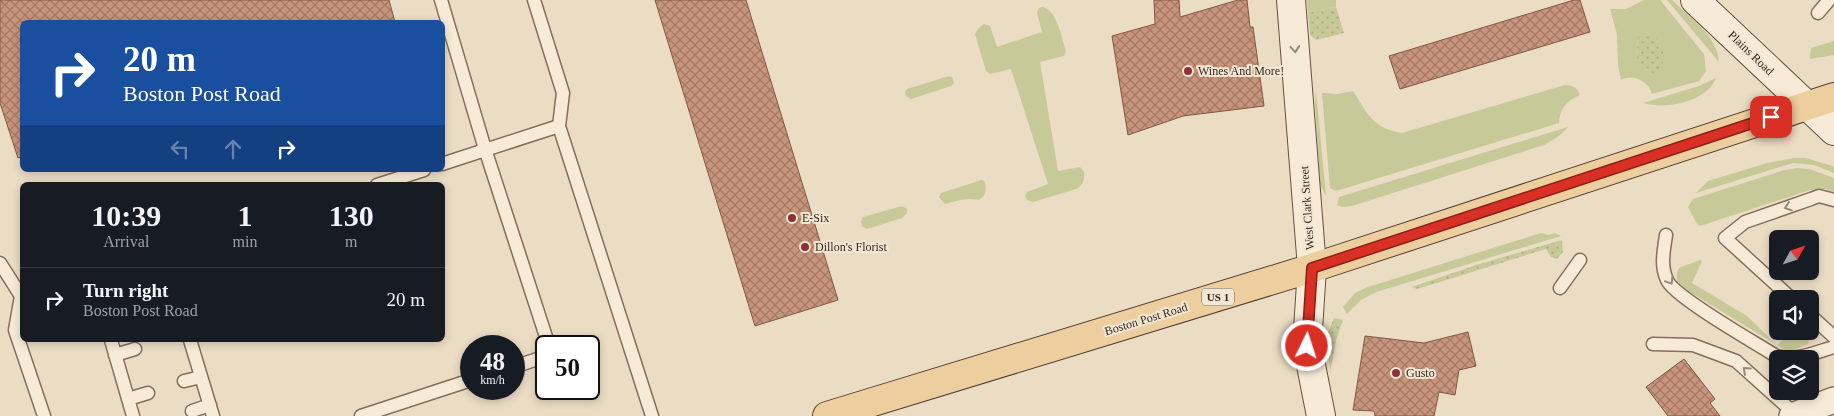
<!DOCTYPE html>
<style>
:root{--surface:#171b24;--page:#20242c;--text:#f1f3f6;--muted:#9ea1a6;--line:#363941}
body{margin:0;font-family:"Times New Roman",serif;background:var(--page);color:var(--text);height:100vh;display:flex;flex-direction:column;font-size:19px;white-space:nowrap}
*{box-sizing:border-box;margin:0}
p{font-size:16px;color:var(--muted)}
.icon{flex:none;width:28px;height:28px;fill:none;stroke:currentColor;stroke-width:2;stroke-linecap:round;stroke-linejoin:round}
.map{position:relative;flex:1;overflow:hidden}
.drawer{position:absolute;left:20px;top:182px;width:425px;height:160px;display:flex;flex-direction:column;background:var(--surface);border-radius:8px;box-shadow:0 2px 8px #0003}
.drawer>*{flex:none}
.banner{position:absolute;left:20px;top:20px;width:425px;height:152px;border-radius:8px;box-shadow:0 2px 8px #0003;background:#1a4fa0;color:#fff;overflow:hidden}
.needle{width:32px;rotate:50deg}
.controls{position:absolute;left:1769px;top:230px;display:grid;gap:10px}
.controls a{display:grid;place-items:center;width:50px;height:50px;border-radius:8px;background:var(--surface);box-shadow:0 2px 8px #0003;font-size:25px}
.speed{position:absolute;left:460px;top:335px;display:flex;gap:10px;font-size:25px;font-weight:700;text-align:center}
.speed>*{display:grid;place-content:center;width:65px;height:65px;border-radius:50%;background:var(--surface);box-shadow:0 2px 8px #0003;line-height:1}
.speed small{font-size:12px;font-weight:400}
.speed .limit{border:2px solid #111;border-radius:8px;background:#fff;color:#111}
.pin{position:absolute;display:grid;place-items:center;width:42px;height:42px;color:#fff;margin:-21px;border-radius:10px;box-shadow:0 2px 8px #0006}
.me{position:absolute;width:55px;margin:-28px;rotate:4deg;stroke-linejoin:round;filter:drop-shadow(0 0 4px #0008)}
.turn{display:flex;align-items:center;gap:18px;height:105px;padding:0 20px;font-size:22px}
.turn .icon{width:65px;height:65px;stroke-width:2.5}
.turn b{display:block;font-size:35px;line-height:42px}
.lanes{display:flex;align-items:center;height:48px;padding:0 20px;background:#0003;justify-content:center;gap:25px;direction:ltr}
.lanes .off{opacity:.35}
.eta{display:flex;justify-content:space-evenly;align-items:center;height:85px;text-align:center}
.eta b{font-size:30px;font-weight:700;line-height:35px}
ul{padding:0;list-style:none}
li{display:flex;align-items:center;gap:15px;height:65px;padding:0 20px;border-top:1px solid var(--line)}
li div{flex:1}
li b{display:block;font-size:19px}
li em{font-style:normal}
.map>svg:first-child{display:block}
</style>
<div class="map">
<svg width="1834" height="416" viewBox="0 0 1834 416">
<defs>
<pattern id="park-dots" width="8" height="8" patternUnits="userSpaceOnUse" patternTransform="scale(1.25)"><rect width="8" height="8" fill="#c7c999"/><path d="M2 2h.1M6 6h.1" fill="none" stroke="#acad83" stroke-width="1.8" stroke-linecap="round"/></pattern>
<pattern id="building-cross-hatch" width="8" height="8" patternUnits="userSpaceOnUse" patternTransform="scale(1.25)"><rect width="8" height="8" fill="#c8957c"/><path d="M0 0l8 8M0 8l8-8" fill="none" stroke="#a37a65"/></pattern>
</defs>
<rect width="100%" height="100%" fill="#ebdcc4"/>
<!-- grass -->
<path fill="#c7c999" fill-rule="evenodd" d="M1307,0H1336V7L1308,12Z
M1644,0H1660L1704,54L1706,71L1699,81L1652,94C1649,82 1633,73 1621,80L1618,65L1617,34L1610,9H1626ZM1642,32L1646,36L1658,38L1661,42L1662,64L1647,71L1637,57L1638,35Z
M1667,0H1672C1689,17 1718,36 1719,62Z
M1042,7C1057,9 1062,39 1066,52L1064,56L1040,62L1058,171L1080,167L1084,172C1084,180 1084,185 1076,189L1033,202L1027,200L1025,196L1027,192L1048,184L1011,69L990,74L986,71L975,34L979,28L984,24L990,26L997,47L1042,32L1037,13L1039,8Z
M1834,41V55L1810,59L1811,48Z
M949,76L952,77L954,83L951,86L911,99L906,96L905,92L907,89Z
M1716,78C1707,102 1665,110 1643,103L1699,86Z
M1565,85C1572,85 1578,88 1580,95C1568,100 1559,109 1559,123L1336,191L1330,188L1322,93L1337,94L1353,91C1368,114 1372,128 1402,133Z
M1316,91L1326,196L1320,184L1315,104Z
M1568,127L1559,136L1544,145L1352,206L1343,207L1337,205L1339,197Z
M1794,158H1806L1832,166L1834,167V173L1814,165L1793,163L1696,193L1708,181L1767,163Z
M1797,168L1809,169L1834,178V192L1825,189L1810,190L1700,226L1697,224L1688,207L1693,199L1785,170Z
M982,180L985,182C986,190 987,195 979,200C967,197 956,201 945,204L939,197L941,193Z
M902,206L907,209V213L902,218L867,229L862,226L861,221L863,217Z
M1541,233L1549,235L1555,233L1561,236L1376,292L1361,300L1347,314L1343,307L1355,293L1368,287Z
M1700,260L1702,261L1692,283L1747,316L1777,345L1793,331H1802L1809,339L1808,344L1791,351L1785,350L1685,289L1677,281V273L1679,268Z"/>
<!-- park -->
<path fill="url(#park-dots)" d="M1336,7L1344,33L1316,40L1310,35L1308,12Z
M1640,32C1644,34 1657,37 1659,39C1665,45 1663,61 1662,68L1654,73L1646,71L1637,57L1638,35Z
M1562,240L1563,252L1557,259L1551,257L1546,249L1417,289L1412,287L1476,265Z
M1334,318L1343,320L1336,340L1330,373L1327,335Z"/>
<!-- building -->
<path fill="url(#building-cross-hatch)" stroke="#835743" d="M0,0H389L395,22H22V157L18,158L0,103Z
M655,0H746L838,300L755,326Z
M1154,0H1179L1180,17L1238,0H1247L1250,27H1253L1264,106L1183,116L1128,135L1112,36L1155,24Z
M1574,0H1580L1590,32L1400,89L1389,56Z
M1468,332L1476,366L1459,370L1455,395L1439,392L1434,416H1375L1374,411L1353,410L1365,336L1424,343Z
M1684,359L1715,399L1710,403L1720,416H1668L1646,387Z"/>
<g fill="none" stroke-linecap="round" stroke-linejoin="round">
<defs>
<path id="service" d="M441,0L485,149L549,346
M534,0L563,93L559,126L652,416
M1818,13L1829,0
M442,164L559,126
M377,185L424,170
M1666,235C1664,250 1660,265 1667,280C1674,297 1756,343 1776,356C1795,362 1816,352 1834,347
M0,263L21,296L15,330L44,416
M1560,288L1580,260
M1792,299L1725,238L1745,222L1811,199L1819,196L1834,200
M1810,315L1834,337
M111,340L133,416
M190,340L213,416
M1653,344L1693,345L1736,361L1795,414
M115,355L135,349
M514,367L546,356
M184,381L201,377
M128,399L148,393
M192,411L210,405
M361,416L471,380"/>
<path id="minor" d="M1792,416L1834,400"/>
<path id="secondary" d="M1291,0L1312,268L1307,345L1321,416
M1695,0L1834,131"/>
<path id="primary" d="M827,416L1312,268L1834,97"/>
</defs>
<!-- service casing -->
<use href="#service" stroke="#856e5b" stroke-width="15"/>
<!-- minor casing -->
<use href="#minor" stroke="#856e5b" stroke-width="28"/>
<!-- secondary casing -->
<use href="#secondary" stroke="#674f3f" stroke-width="30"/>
<!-- primary casing -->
<use href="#primary" stroke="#533d2f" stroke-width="30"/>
<!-- service -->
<use href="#service" stroke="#f7ebd7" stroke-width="12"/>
<!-- minor -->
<use href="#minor" stroke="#f7ebd7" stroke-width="25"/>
<!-- secondary -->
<use href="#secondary" stroke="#f7ebd7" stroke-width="28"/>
<!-- primary -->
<use href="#primary" stroke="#edce9e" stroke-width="28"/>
</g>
<!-- one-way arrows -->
<defs><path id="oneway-chevron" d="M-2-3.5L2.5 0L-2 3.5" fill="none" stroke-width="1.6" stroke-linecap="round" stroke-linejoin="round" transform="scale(1.25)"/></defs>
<g stroke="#968a7b">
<use href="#oneway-chevron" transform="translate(1295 49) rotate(85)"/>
<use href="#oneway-chevron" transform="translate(1788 207) rotate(161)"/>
<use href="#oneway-chevron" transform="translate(1670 281) rotate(58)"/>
<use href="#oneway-chevron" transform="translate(1746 370) rotate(-138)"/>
</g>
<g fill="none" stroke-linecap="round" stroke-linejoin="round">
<defs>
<path id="route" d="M1307,346L1312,268L1771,117"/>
</defs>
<!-- route casing -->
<use href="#route" stroke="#8d1f18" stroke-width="12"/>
<!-- route -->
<use href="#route" stroke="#d93025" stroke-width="9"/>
</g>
<!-- markers -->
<g fill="#912f38" stroke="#f3e7d3" stroke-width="2">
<circle cx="1188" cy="71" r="5"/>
<circle cx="792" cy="218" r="5"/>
<circle cx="805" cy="247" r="5"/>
<circle cx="1396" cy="373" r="5"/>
</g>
<g text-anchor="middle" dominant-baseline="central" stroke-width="4" stroke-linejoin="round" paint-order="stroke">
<!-- shield labels -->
<rect fill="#f3e7d3" stroke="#6f6155" stroke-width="1" x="1202" y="288.5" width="32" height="17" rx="4"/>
<g font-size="11" font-weight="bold" fill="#36281f">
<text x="1218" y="297">US 1</text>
</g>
<!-- street labels -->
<g font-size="12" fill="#36281f" stroke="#f3e7d3">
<text transform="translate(1751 53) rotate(44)">Plains Road</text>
<text transform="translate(1307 208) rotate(-94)">West Clark Street</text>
<text transform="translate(1146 319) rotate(-17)">Boston Post Road</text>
</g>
<!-- poi labels -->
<g font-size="12" fill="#36281f" stroke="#f3e7d3" text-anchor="start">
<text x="1198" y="71">Wines And More!</text>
<text x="802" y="218">E-Six</text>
<text x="815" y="247">Dillon's Florist</text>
<text x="1406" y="373">Gusto</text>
</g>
</g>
</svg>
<div class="controls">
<a><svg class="needle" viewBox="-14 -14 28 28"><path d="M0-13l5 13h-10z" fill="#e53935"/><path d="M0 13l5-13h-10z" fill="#9ea1a6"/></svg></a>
<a><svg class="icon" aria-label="sound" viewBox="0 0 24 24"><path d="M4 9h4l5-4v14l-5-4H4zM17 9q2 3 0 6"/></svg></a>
<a><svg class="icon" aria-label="layers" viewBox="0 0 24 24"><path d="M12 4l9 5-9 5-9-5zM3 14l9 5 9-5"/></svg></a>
</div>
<div class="speed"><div>48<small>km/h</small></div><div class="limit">50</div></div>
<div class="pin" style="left:1771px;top:117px;background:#d93025"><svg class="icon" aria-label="arrive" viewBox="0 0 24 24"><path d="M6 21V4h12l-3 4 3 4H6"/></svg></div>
<svg class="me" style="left:1307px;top:346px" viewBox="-20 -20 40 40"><circle r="17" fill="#d93025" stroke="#fff" stroke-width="3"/><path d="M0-11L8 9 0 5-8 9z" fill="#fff"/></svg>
<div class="banner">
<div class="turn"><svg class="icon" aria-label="right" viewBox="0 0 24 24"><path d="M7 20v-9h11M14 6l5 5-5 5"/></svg><div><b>20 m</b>Boston Post Road</div></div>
<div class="lanes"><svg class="icon off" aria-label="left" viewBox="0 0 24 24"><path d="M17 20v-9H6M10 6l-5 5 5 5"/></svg><svg class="icon off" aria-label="ahead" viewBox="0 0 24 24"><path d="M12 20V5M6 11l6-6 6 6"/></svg><svg class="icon" aria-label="right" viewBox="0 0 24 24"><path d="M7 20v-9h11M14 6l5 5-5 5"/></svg></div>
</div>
<section class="drawer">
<div class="eta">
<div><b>10:39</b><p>Arrival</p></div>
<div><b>1</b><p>min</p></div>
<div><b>130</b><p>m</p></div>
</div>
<ul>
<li><svg class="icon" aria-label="right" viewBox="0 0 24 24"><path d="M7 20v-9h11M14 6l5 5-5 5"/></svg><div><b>Turn right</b><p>Boston Post Road</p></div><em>20 m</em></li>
</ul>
</section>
</div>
